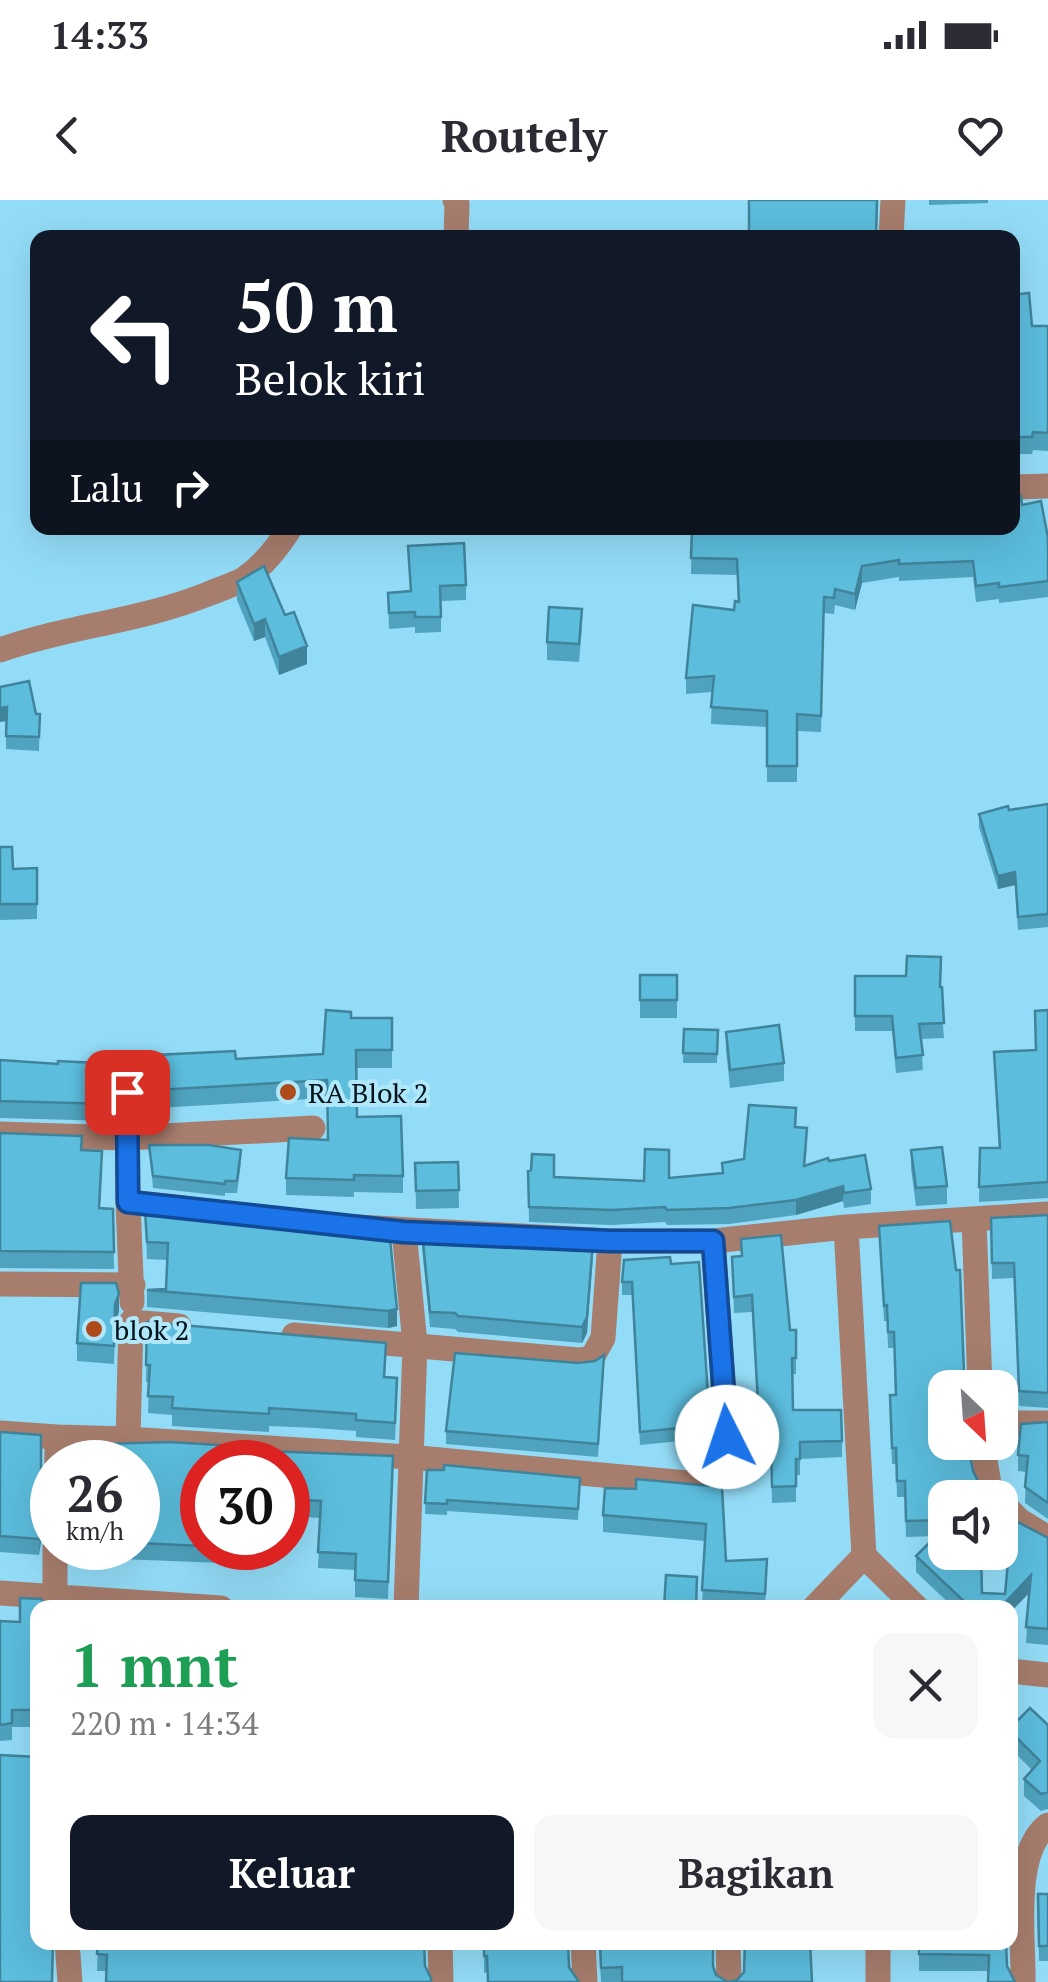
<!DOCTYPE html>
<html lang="id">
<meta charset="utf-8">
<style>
:root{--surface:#fff;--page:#f7f7f7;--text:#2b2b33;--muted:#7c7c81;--accent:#111827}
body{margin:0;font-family:"PT Serif",serif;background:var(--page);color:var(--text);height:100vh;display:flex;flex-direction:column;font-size:38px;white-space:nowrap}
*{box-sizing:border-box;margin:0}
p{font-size:32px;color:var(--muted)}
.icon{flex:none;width:55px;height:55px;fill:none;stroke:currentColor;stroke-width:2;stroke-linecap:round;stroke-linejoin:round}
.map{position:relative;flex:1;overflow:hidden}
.panel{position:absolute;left:30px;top:1400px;width:988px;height:350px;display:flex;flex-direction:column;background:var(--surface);border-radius:20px;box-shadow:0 10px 40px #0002}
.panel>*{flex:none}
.top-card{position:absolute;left:30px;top:30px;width:990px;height:305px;border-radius:20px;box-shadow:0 10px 40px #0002;background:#111827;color:#fff;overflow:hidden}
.needle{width:65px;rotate:155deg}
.tools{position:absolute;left:928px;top:1170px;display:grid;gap:20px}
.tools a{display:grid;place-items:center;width:90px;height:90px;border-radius:20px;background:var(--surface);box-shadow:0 10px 40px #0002;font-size:50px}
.speed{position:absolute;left:30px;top:1240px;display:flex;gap:20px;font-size:50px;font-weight:700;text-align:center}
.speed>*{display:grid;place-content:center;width:130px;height:130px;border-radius:50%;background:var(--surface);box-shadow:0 10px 40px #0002;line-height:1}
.speed small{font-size:25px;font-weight:400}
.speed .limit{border:15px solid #d22;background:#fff;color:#111}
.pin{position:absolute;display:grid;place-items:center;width:85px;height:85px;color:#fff;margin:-42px;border-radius:20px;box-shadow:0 5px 15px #0006}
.me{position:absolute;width:110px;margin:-55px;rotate:356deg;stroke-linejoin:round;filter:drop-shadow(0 0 8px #0008)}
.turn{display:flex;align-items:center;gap:35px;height:210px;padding:0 40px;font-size:45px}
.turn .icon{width:130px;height:130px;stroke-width:2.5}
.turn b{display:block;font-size:70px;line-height:85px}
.then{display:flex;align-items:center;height:95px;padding:0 40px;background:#0003;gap:20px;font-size:38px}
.round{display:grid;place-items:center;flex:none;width:105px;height:105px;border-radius:20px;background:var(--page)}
.overview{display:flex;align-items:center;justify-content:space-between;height:170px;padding:0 40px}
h1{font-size:60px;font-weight:700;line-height:75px;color:#1e9e55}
.button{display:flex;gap:20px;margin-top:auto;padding:20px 40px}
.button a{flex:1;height:115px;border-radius:20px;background:var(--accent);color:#fff;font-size:40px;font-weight:700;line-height:115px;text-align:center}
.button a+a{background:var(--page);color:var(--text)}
.status{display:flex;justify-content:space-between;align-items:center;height:70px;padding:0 50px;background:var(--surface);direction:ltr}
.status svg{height:28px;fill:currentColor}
header{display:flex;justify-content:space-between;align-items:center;height:130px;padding:0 40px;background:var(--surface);font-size:45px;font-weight:700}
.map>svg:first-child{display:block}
</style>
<div class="status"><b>14:33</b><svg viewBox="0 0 49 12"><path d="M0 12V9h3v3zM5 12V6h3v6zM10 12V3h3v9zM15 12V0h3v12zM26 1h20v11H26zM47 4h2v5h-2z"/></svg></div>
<header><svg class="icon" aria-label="back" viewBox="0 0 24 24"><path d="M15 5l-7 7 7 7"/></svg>Routely<svg class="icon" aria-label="heart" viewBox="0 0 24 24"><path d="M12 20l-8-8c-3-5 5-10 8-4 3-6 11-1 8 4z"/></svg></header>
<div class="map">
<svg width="1048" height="1782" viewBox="0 0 1048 1782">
<rect width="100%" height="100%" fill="#93dcf7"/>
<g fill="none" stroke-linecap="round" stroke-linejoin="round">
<!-- minor -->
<path stroke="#a77d6d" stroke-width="25" d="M455,0L457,4L456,38
M891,38L893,0
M1012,287L1048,286
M0,450C68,426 141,421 208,394C220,389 233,385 244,379C263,366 278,347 290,328
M127,892L128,1002L184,1008
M0,934L126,938L313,928
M128,1002L132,1102
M974,1019L980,1188
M358,1027L610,1041H713L846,1027
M404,1031L415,1144L406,1408
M0,1084L133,1085
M294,1135L579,1160L592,1158L603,1138L610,1041
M1000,1223H1048
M0,1233L57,1237V1262
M57,1237L128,1239L131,1122L179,1126
M128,1239L409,1257L687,1283C713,1274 722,1265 727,1237L713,1041
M982,1242L989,1284L998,1298
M1000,1301L1019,1320L1048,1338
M0,1393L221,1408
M55,1408V1348
M814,1408L864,1356
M917,1408L864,1356L846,1027L1048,1014
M1010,1471L1048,1475
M67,1742L70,1782
M440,1742L441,1782
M583,1742L585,1782
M728,1742L729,1782
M878,1742V1782
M1023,1782C1024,1738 1011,1653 1048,1625"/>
</g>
<!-- wall -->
<path fill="#4fa3be" d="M929,0H988V3L929,5Z
M1012,95L1032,126H1048V251L1033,250L1032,254H1012Z
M1022,305L1048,338V397L999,403V399L976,402L973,377L899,381V377L862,383L855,410L835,405L834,414L824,413L821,532L797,531V582H767V527L711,524L712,492L686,494V478L734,410L738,402L737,375L691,374L692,328H806V330L855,332V328H1012Z
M408,346L466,385V400L441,401V432L415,433V427L389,429L388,393L410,392Z
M237,382L307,464L279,475L265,437L254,441L237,400Z
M582,427L579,462L547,460V442Z
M36,514H40L39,551L6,549V521Z
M1048,604V727L1018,730L1015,685L998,689L979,627V614Z
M0,647L13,669L37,668V719L0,720Z
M640,775H677V818H640Z
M855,776L940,787L944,838L921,839L923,870L896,873L892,831H855Z
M1048,810V998L979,1002L980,948H999L994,852L1036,850Z
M351,818H392V868H356L357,917L403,976V993L354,992V997L286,995V978L328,940L327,898L157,908L155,855L236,859L323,854Z
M684,829L718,830L717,863H683Z
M726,832L784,863V881L730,888L726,850Z
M0,860L116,881L111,892V921L0,918Z
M796,927L807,944L805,965L829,961L871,989V1004L844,1008L843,1001L796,1015L729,1024L667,1025L665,1022L612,1025L529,1022L528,971L554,977L644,981L722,973V963L744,959Z
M0,933L82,950L102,968L100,1008L113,1009L114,1069L0,1068Z
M149,945L241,963L237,993H225V996L153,988Z
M911,950L947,986V1004L916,1006L911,968Z
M458,962L459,1008L416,1009L415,963Z
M145,1011L389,1029L397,1126L388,1128L147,1107V1090L166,1089L167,1060L147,1059Z
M1048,1015V1208L1019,1206L1014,1078L992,1079L991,1018Z
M879,1026L945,1298V1352L982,1393L1005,1394L1048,1338V1445L1026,1443L1029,1393L1010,1408H954L916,1372V1356L936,1336L906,1337L905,1297H897L896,1264H892L890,1211V1195H895L894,1148H888L887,1121H884Z
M422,1032L593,1057L587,1133L582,1143L458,1132L455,1129L430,1127L422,1048Z
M732,1057L790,1130H796V1174H792L793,1210L842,1241V1257L800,1259V1275H796V1302L772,1303L771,1254L760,1255L752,1112L734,1113Z
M671,1064L710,1225V1238L640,1245L632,1095H622V1082Z
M119,1112L115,1122L114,1164L77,1161V1143Z
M147,1122L386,1160L385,1177L397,1195L395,1240L356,1237V1231L315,1228L269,1226V1232L172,1226V1215L148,1213L149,1182H146Z
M595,1161L604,1168L598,1257L446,1244V1231L578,1163Z
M1048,1222V1319L1025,1303L1026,1272L1018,1271V1255Z
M0,1232L41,1283L51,1333L41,1341L39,1355L0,1352Z
M267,1251L393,1272L388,1399L355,1397V1370L318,1368L320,1318L288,1316V1262H202V1348H222L221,1363L120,1359V1348H138V1262Z
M427,1270L580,1278L578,1320L447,1311V1315L425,1314Z
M722,1287L726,1361L767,1376L765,1408L702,1407L705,1341L603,1332V1315L636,1289Z
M38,1408V1527H12V1540L0,1541V1421L20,1422Z
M1048,1525V1609L1041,1611L1024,1596V1579L1032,1570L1010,1548V1528Z
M1038,1694H1048V1761H1039Z
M98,1742H424L106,1771H97Z
M484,1742H568L484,1773Z
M599,1742L713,1766L716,1775L728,1782H812H601Z
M919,1742H1006L1007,1766L988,1771H919Z"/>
<!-- shaded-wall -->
<path fill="#40849b" d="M862,366V383L855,410V394Z
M265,419V437L254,441V424Z
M307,446V464L279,475V457Z
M7,507V521L0,522V508Z
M1015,672V685L998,689V676Z
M116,864V881L111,892V875Z
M843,986V1001L796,1015V1000Z
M593,1041L587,1133L582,1143V1127Z
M119,1094V1112L115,1122L114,1164L115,1104Z
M397,1109V1126L388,1128V1111Z
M52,1296L51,1333L41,1341L39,1355L41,1324Z
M1031,1375V1391L1010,1413V1408H1000Z
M1016,1625V1641L1010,1666V1649Z"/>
<!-- building -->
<path fill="#5cbddd" stroke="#40849b" stroke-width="2.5" d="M749,0H877L876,38H749Z
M1029,93L1032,126H1048V233L1033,232L1032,237H1012V95Z
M1021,296L1022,305L1041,301L1048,338V381L999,387V383L976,386L973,361L899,364V360L862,366L855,394L835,389L834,398L824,397L821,516L797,514V566H767V511L711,507L714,476L686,478L693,405L734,410L735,401L739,402L737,359L691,358L692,328H804V330L857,332L856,328H1012V297Z
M464,343L466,385L440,386L441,417H415V412L389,413L388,393L411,391L408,346Z
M264,366L285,415L294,412L307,446L279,457L265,419L254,424L237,382Z
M549,407L582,409L579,444L547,442Z
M29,481L36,514H40L39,537L6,536L7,507L0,508V487Z
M1048,604V714L1018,717L1015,672L998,676L979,614L1008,606L1009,610Z
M0,647H12L13,669L37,668V704H0Z
M907,756L941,757L940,787H942L944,823L919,824L923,855L896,858L892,816H855V776H906Z
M640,775H677V800H640Z
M326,810L351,812V818H392V850H356L357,917L401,916L403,976L354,975V980L286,978L289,938L328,940L327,880L157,890L155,855L235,851L236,859L323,854Z
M1048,810V982L979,987L980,948H1000L994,852L1036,850L1035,811Z
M779,825L784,863L730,870L726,832Z
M684,829L718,830L717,854L683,853Z
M0,860L58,864V861L116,864L111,875V904L0,901Z
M749,905L796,908L795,927L807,928L804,966L828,958L829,961L865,955L871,989L844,993L843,986L796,1000L729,1008L667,1010L665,1007L612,1010L529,1007L528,971L531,970L532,954L554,955V977L644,981L645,949L669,950V978L723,973L722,963L744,959Z
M0,933L82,936L81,950L102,951L99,1008L113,1009L114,1052L0,1051Z
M149,945H209L241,950L237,981H225V984L153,976Z
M942,947L947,986L916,988L911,950Z
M458,962L459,990L416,991L415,963Z
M151,1004L389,1029L397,1109L388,1111L147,1090L166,1089L168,1043L147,1042L145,1011L150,1012Z
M1048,1015V1193L1019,1191L1014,1063H992L991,1018Z
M950,1021L956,1070H960L964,1173L967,1182L976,1188H945V1242H968L973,1271L979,1283V1298H945V1320L906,1321L905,1281H897L896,1248H892L890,1195H896L894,1132H888L887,1105L884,1106L879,1026Z
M422,1032L593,1041L587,1117L582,1127L458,1116L455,1113L430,1112Z
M781,1035L790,1130H796V1158H792L793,1210H841L842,1241L800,1242V1259H796V1286L772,1287L771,1238H760L752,1095L734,1097L732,1057L742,1056L741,1039Z
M670,1057L671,1064L699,1062L710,1225L640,1232L632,1082H622L624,1060Z
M81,1083H116L119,1094L115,1104L114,1146L77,1143Z
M147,1122L386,1143L384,1177L397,1178L395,1223L356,1220V1214L315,1211L269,1208V1214L172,1208L173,1197L148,1196L150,1165H146Z
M455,1153L578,1163L595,1161L604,1155L598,1244L446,1231Z
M1048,1222V1303L1025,1287L1028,1256L1018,1255L1021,1224Z
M0,1232L41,1235V1283L52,1284V1296L51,1316L41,1324L39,1339L0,1336Z
M169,1242L267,1248V1251L393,1256L388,1382L355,1380L356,1354L318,1352L321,1301L288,1299V1262H202V1346L138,1343V1262H103L104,1244Z
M444,1265L580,1278L578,1309L447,1300V1304L425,1303L427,1270H444Z
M636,1279L722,1287L726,1361L767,1359L765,1394L702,1390L706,1324L603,1315L605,1288L636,1289Z
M1012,1319L1048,1338V1429L1026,1427L1031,1375L1000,1408H971L916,1356L945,1327V1352H981L982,1393L1005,1394Z
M666,1375L697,1377L696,1408H664Z
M20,1398L41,1399L46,1405V1408H38V1510H12V1523L0,1525V1421L20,1422Z
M1030,1508L1048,1525V1592L1041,1594L1024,1579L1040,1561L1010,1531V1528Z
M0,1555L38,1557V1742H53L52,1782H0Z
M1010,1625H1016L1010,1649Z
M1038,1694H1048V1746H1039Z
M98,1742H424L425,1766L431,1778V1782H106L107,1755L97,1754Z
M484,1742H568L569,1767L579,1782H488L487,1756H484Z
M600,1742H713V1766L716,1775L728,1782L737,1780L744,1772L745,1742H810L812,1782H622V1767L601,1768Z
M919,1742H1006L1007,1766L1015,1782H988L989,1755L919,1754Z"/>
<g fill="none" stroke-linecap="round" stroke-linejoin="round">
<defs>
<path id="route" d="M127,892L128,1002L404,1032L610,1041H713L727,1237"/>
</defs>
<!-- route casing -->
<use href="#route" stroke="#114b97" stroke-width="25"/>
<!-- route -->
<use href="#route" stroke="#1a73e8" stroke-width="18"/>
</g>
<!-- markers -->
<g fill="#af4a1a" stroke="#b1e7fa" stroke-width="4">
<circle cx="288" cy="892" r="10"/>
<circle cx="94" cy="1129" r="10"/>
</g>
<g text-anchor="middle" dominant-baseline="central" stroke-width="8" stroke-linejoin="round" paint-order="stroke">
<!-- poi labels -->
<g font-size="28" fill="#01141b" stroke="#b1e7fa" text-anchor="start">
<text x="308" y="892">RA Blok 2</text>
<text x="114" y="1129">blok 2</text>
</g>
</g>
</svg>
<div class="tools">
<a><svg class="needle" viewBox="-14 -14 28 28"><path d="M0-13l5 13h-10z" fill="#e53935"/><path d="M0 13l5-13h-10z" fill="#7c7c81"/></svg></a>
<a><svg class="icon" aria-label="sound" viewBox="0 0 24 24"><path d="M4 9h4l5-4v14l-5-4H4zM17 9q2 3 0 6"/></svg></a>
</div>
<div class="speed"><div>26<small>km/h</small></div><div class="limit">30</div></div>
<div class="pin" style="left:127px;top:892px;background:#d93025"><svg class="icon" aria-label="arrive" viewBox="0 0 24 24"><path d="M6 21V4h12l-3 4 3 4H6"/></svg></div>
<svg class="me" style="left:727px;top:1237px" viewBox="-20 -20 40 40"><circle r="19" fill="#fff"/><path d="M0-13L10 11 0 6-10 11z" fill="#1a73e8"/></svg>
<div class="top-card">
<div class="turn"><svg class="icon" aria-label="left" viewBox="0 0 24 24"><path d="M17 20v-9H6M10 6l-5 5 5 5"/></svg><div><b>50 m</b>Belok kiri</div></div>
<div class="then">Lalu<svg class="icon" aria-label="right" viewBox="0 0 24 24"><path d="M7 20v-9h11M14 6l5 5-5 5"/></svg></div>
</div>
<section class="panel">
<div class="overview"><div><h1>1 mnt</h1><p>220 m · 14:34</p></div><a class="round"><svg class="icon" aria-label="close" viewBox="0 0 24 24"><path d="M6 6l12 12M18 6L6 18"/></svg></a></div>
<div class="button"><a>Keluar</a><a>Bagikan</a></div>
</section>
</div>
